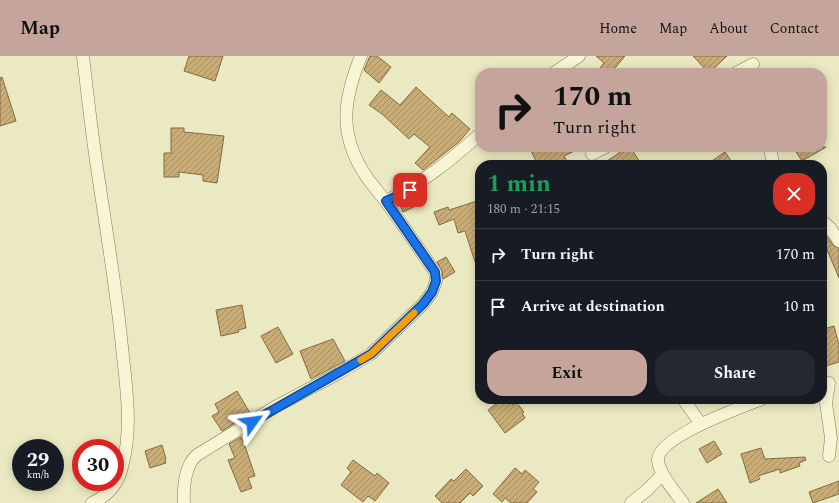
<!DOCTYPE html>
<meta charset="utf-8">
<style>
:root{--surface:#171b24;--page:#242831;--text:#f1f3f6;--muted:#9ea1a6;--line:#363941;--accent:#c5a49c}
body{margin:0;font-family:Spectral,serif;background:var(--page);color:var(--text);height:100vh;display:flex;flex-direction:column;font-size:15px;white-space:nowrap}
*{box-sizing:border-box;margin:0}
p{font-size:13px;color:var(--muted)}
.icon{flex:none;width:22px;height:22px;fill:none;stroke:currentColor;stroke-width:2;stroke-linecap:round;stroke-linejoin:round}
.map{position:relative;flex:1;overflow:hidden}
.panel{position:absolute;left:475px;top:104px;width:352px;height:244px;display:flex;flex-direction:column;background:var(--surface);border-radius:16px;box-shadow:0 2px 10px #0003}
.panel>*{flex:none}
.top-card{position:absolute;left:475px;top:12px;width:352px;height:84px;border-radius:16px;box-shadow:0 2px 10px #0003;background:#c5a49c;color:#111;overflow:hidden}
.speed{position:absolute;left:12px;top:383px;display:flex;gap:8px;font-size:20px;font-weight:700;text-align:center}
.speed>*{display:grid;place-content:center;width:52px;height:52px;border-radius:50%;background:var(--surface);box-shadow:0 2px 10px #0003;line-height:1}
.speed small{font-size:10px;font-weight:400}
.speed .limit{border:6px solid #d22;background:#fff;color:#111}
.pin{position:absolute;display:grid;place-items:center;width:34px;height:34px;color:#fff;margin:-17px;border-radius:8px;box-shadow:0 2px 6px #0006}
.me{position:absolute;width:44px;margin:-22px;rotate:59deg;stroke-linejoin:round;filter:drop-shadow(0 0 3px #0008)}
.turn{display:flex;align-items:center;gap:14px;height:84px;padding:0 12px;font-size:18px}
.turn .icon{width:52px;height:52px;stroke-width:2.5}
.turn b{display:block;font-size:28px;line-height:34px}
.round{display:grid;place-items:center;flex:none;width:42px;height:42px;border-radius:16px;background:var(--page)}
.headline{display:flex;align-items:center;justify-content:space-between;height:68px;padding:0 12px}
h1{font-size:24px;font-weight:700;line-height:30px;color:#1e9e55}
.action{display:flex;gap:8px;margin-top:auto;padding:8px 12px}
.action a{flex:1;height:46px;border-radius:16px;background:var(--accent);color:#111;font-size:16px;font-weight:700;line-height:46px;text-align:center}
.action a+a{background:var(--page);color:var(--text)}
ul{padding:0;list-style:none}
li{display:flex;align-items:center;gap:12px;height:52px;padding:0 12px;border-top:1px solid var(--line)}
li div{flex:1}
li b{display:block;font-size:15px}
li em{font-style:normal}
header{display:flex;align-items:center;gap:24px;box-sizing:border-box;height:56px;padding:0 20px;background:var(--accent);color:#111}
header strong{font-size:19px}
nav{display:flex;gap:22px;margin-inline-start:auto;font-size:14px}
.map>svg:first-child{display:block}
</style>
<header>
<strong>Map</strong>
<nav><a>Home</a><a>Map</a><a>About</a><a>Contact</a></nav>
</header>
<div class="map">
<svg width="839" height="447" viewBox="0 0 839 447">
<defs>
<pattern id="building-hatch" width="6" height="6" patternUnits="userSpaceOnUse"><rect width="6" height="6" fill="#c8ad79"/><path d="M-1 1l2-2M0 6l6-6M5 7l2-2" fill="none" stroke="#a38d63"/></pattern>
</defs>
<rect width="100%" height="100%" fill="#ebe9c1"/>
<!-- building -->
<path fill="url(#building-hatch)" stroke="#826b41" d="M189,0H223L215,25L184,15Z
M370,0H377L391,11L379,27L364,14Z
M596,0H625L611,17H596L604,7Z
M693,0H727L709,17Z
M2,21L16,65L0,70V22Z
M416,31L449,61L452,57L470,73L459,86L423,114L415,107L430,91L414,78L409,83L382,58L369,49L381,34L400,49Z
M171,72H184V76L224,80L217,127L203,125V119L179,116V121H164V97H171Z
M529,91H583L564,100L569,109H538Z
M628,91H630L642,109H601Z
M793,91H826L802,105Z
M725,96L734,109H706Z
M417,137L422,147L403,156L399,147Z
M477,145L480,155V214L478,215L465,175L458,177L454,163L439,169L434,156L448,151L449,154Z
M825,178L833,189L838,192L839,195V222L822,182V179Z
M446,201L455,216L443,223L442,215L437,206Z
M242,249L246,272L238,274L239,276L221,280L216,254Z
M834,270L839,289V306L822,311V282L826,281L824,273Z
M278,271L293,298L276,307L261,280Z
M333,283L345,305L311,323L300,295Z
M237,335L250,357L222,375L212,360L219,356L215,348Z
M502,343H508L513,349L516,346L524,356L522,357L525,362L505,377L488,354Z
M241,381L245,390L255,420L248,422L252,432L241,436L228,404L235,402L229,388Z
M714,385L722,398L707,407L699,393Z
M162,389L166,403H165L166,407L150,412L145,395Z
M761,392L765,403L805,401L806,404L799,407L800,410L780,417V413L758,420L760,423L750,427L741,398Z
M353,404L375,420L377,417L389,427L375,445L368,440L363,446L341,429L351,416L347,412Z
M515,412L522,418L525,414L539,426L533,433L537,436L527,447H511L505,442L502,446L493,438Z
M466,413L483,430L473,440L470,437L460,447H442L435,440L451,423L454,425Z
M839,425V438L813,447L809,436Z
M718,433L727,447H696Z"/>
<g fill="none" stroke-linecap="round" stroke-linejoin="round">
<defs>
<path id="minor" d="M83,0C87,35 91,70 96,105C105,167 116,229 122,291C126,330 133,372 122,411C118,428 107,440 92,447
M554,17L579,0
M736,17L753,8
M769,91L774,109
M592,98L606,91
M386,145C422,127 450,105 480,78
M822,165L830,172L839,185
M829,327L826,347L831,382L829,400
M683,343L701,368
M184,447C183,431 185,409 197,399L275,351L339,317L371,298L423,248L432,236L436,225L435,216C419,193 403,169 386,146C379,136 370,127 364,117C338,76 344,42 361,0
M631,447L647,434L663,418
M683,447C676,437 659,418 658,405C656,381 742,351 762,343"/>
</defs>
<!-- minor casing -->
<use href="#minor" stroke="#847b5a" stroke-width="13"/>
<!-- minor -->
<use href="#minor" stroke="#f7f5d4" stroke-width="12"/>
</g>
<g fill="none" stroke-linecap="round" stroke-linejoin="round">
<defs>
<path id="route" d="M252,366L371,298L423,248L432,236L436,225L435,216L386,145L410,134"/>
</defs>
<!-- route casing -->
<use href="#route" stroke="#114b97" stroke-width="10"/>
<!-- route -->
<use href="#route" stroke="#1a73e8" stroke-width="7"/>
<!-- slow -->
<path stroke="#f59e0b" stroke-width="7" d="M361,304L371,298L414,257"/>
</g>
</svg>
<div class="speed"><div>29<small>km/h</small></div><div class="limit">30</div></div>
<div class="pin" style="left:410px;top:134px;background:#d93025"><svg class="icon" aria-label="arrive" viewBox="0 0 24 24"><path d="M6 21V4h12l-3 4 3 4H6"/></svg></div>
<svg class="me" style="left:252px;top:366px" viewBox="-20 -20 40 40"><path d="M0-17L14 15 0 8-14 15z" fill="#1a73e8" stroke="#fff" stroke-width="4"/></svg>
<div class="top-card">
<div class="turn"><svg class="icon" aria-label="right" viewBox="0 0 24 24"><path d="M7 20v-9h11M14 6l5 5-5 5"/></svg><div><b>170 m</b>Turn right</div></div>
</div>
<section class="panel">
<div class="headline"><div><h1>1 min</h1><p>180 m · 21:15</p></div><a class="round" style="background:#d93025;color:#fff"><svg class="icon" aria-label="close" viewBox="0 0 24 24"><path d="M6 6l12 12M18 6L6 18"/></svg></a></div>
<ul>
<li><svg class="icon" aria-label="right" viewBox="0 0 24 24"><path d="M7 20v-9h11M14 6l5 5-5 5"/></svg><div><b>Turn right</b></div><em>170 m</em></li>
<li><svg class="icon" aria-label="arrive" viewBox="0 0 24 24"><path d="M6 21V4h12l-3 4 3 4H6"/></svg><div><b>Arrive at destination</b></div><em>10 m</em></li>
</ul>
<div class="action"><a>Exit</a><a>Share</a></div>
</section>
</div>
